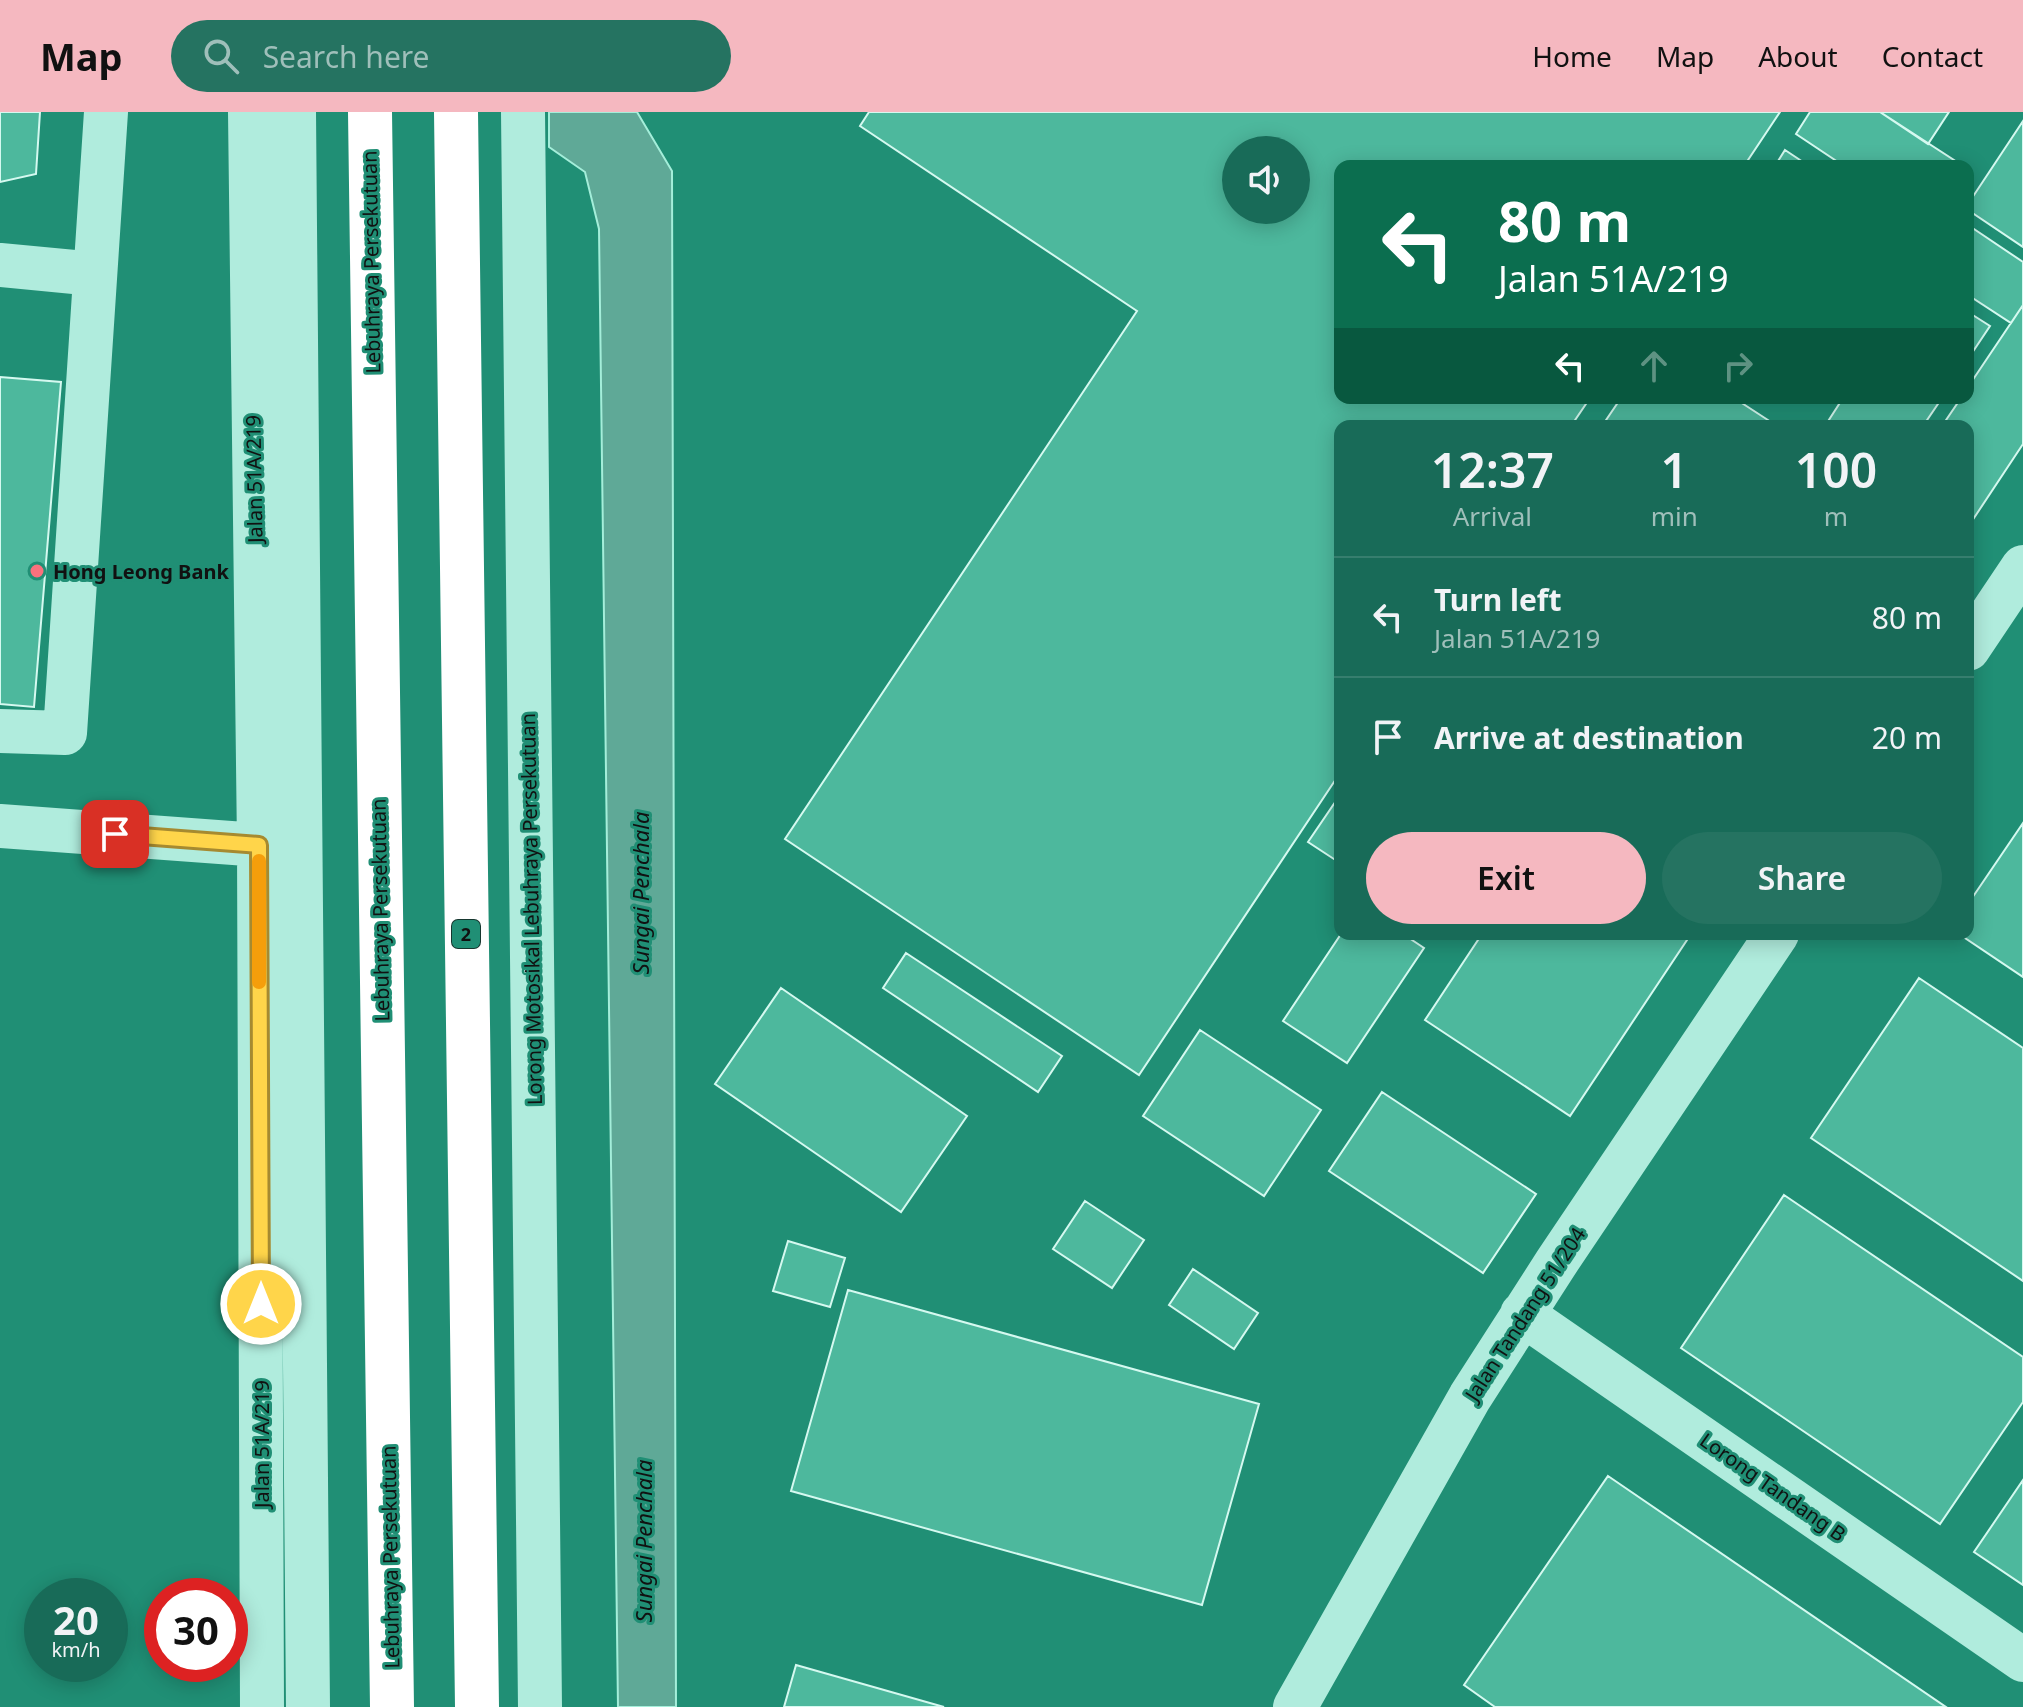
<!DOCTYPE html>
<style>
:root{--surface:#186b58;--page:#257361;--text:#f1f3f6;--muted:#9fbfba;--line:#367e6e;--accent:#f5b8c0}
body{margin:0;font-family:"Noto Sans",sans-serif;background:var(--page);color:var(--text);height:100vh;display:flex;flex-direction:column;font-size:30px;white-space:nowrap}
*{box-sizing:border-box;margin:0}
p{font-size:26px;color:var(--muted)}
.icon{flex:none;width:44px;height:44px;fill:none;stroke:currentColor;stroke-width:2;stroke-linecap:round;stroke-linejoin:round}
.map{position:relative;flex:1;overflow:hidden}
.drawer{position:absolute;left:1334px;top:308px;width:640px;height:520px;display:flex;flex-direction:column;background:var(--surface);border-radius:16px;box-shadow:0 4px 20px #0003}
.drawer>*{flex:none}
.banner{position:absolute;left:1334px;top:48px;width:640px;height:244px;border-radius:16px;box-shadow:0 4px 20px #0003;background:#0b6e4f;color:#fff;overflow:hidden}
.tools{position:absolute;left:1222px;top:24px;display:grid;gap:16px}
.tools a{display:grid;place-items:center;width:88px;height:88px;border-radius:50%;background:var(--surface);box-shadow:0 4px 20px #0003;font-size:40px}
.speed{position:absolute;left:24px;top:1466px;display:flex;gap:16px;font-size:40px;font-weight:700;text-align:center}
.speed>*{display:grid;place-content:center;width:104px;height:104px;border-radius:50%;background:var(--surface);box-shadow:0 4px 20px #0003;line-height:1}
.speed small{font-size:20px;font-weight:400}
.speed .limit{border:12px solid #d22;background:#fff;color:#111}
.pin{position:absolute;display:grid;place-items:center;width:68px;height:68px;color:#fff;margin:-34px;border-radius:16px;box-shadow:0 4px 12px #0006}
.me{position:absolute;width:88px;margin:-44px;rotate:0deg;stroke-linejoin:round;filter:drop-shadow(0 0 6px #0008)}
.turn{display:flex;align-items:center;gap:28px;height:168px;padding:0 32px;font-size:36px}
.turn .icon{width:104px;height:104px;stroke-width:2.5}
.turn b{display:block;font-size:56px;line-height:68px}
.lanes{display:flex;align-items:center;height:76px;padding:0 32px;background:#0003;justify-content:center;gap:40px;direction:ltr}
.lanes .off{opacity:.35}
.eta{display:flex;justify-content:space-evenly;align-items:center;height:136px;text-align:center}
.eta b{font-size:48px;font-weight:600;line-height:56px}
.primary-button{display:flex;gap:16px;margin-top:auto;padding:16px 32px}
.primary-button a{flex:1;height:92px;border-radius:48px;background:var(--accent);color:#111;font-size:32px;font-weight:600;line-height:92px;text-align:center}
.primary-button a+a{background:var(--page);color:var(--text)}
ul{padding:0;list-style:none}
li{display:flex;align-items:center;gap:24px;height:120px;padding:0 32px;border-top:2px solid var(--line)}
li div{flex:1}
li b{display:block;font-size:30px}
li em{font-style:normal}
header{display:flex;align-items:center;gap:48px;box-sizing:border-box;height:112px;padding:0 40px;background:var(--accent);color:#111}
header strong{font-size:38px}
nav{display:flex;gap:44px;margin-inline-start:auto;font-size:28px}
.search{width:560px;height:72px;background:var(--page);display:flex;align-items:center;gap:20px;box-sizing:border-box;padding:0 28px;border-radius:44px;color:var(--muted);font-size:30px}
.map>svg:first-child{display:block}
</style>
<header>
<strong>Map</strong>
<div class="search"><svg class="icon" aria-label="search" viewBox="0 0 24 24"><circle cx="10" cy="10" r="6"/><path d="M15 15l6 6"/></svg>Search here</div>
<nav><a>Home</a><a>Map</a><a>About</a><a>Contact</a></nav>
</header>
<div class="map">
<svg width="2023" height="1595" viewBox="0 0 2023 1595">
<rect width="100%" height="100%" fill="#208f75"/>
<!-- water -->
<path fill="#5fa997" stroke="#a4eeda" stroke-width="2" d="M549,0H637L672,59L676,1595H618L599,117L585,60L549,35Z"/>
<!-- building -->
<path fill="#4db89d" stroke="#d5f9f0" stroke-width="2" fill-rule="evenodd" d="M0,0H40L36,62L0,70Z
M869,0H1780L1744,54H1340V286H1590L1571,314H1340V661L1139,963L785,727L1137,199L860,14ZM1236,38H1296V98H1236Z
M1810,0H1880L1957,50L1954,54H1844L1796,22Z
M1880,0H1949L1928,32Z
M2023,9V135L1968,98V92Z
M1785,38L1809,54H1775Z
M1968,113L2023,150V193L2011,211L1968,183Z
M2023,193V332L1968,415V314H1942L1961,286H1968V275Z
M1968,200L1990,214L1968,247Z
M0,265L61,270L34,595L0,592Z
M1621,286H1734L1771,310L1769,314H1602Z
M1843,286H1942L1923,314H1825Z
M1340,683V751L1308,730Z
M2023,711V865L1959,822H1968V792Z
M1341,822H1403L1424,836L1347,951L1283,909Z
M1482,822H1691L1570,1004L1425,908Z
M906,841L1062,944L1038,980L883,876Z
M1919,866L2023,936V1169L1811,1026Z
M781,876L967,1004L901,1100L715,972Z
M1200,918L1321,998L1264,1084L1143,1004Z
M1382,980L1536,1082L1483,1161L1329,1059Z
M1784,1083L2023,1245V1290L1940,1412L1681,1236Z
M1085,1089L1144,1128L1112,1176L1053,1137Z
M788,1129L845,1146L830,1195L773,1179Z
M1193,1157L1258,1201L1234,1237L1169,1193Z
M848,1178L1259,1292L1202,1493L791,1379Z
M1608,1364L1946,1595H1495L1464,1573Z
M2023,1368V1473L1974,1440Z
M796,1553L944,1595H784Z"/>
<g fill="none" stroke-linecap="round" stroke-linejoin="round">
<!-- minor -->
<path stroke="#b0ecdd" stroke-width="44" d="M250,0L259,733L262,1595
M294,0L308,1595
M523,0L540,1595
M0,153L95,162
M1968,537L2023,455
M0,619L65,621L106,0
M0,714L259,733
M1522,1202L2023,1548
M1295,1595L1470,1285L1556,1151L1777,822"/>
<!-- highway -->
<path stroke="#fff" stroke-width="44" d="M370,0L392,1595
M456,0L477,1595"/>
</g>
<g fill="none" stroke-linecap="round" stroke-linejoin="round">
<defs>
<path id="route" d="M115,722L259,733L261,1192"/>
</defs>
<!-- route casing -->
<use href="#route" stroke="#a68a30" stroke-width="20"/>
<!-- route -->
<use href="#route" stroke="#ffd54a" stroke-width="14"/>
<!-- slow -->
<path stroke="#f59e0b" stroke-width="14" d="M259,749V870"/>
</g>
<!-- markers -->
<circle fill="#f9717d" stroke="#208f75" stroke-width="3" cx="37" cy="459" r="8"/>
<g text-anchor="middle" dominant-baseline="central" stroke-width="6" stroke-linejoin="round" paint-order="stroke">
<!-- shield labels -->
<rect fill="#208f75" stroke="#16372f" stroke-width="2" x="452" y="808" width="28" height="28" rx="6"/>
<g font-size="18" font-weight="bold" fill="#111">
<text x="466" y="822">2</text>
</g>
<!-- street labels -->
<g font-size="20" fill="#111" stroke="#208f75">
<text transform="translate(371 150) rotate(-91)">Lebuhraya Persekutuan</text>
<text transform="translate(254 367) rotate(-91)">Jalan 51A/219</text>
<text transform="translate(531 797) rotate(-91)">Lorong Motosikal Lebuhraya Persekutuan</text>
<text transform="translate(380 798) rotate(-91)">Lebuhraya Persekutuan</text>
<text transform="translate(1525 1202) rotate(-57)">Jalan Tandang 51/204</text>
<text transform="translate(261 1332) rotate(-90)">Jalan 51A/219</text>
<text transform="translate(1773 1375) rotate(35)">Lorong Tandang B</text>
<text transform="translate(390 1445) rotate(-91)">Lebuhraya Persekutuan</text>
</g>
<!-- poi labels -->
<g font-size="20" font-weight="bold" fill="#111" stroke="#208f75" text-anchor="start">
<text x="53" y="459">Hong Leong Bank</text>
</g>
<!-- water labels -->
<g font-size="22" font-style="italic" fill="#111" stroke="#208f75">
<text transform="translate(640 781) rotate(-90)">Sungai Penchala</text>
<text transform="translate(643 1429) rotate(-90)">Sungai Penchala</text>
</g>
</g>
</svg>
<div class="tools">
<a><svg class="icon" aria-label="sound" viewBox="0 0 24 24"><path d="M4 9h4l5-4v14l-5-4H4zM17 9q2 3 0 6"/></svg></a>
</div>
<div class="speed"><div>20<small>km/h</small></div><div class="limit">30</div></div>
<div class="pin" style="left:115px;top:722px;background:#d93025"><svg class="icon" aria-label="arrive" viewBox="0 0 24 24"><path d="M6 21V4h12l-3 4 3 4H6"/></svg></div>
<svg class="me" style="left:261px;top:1192px" viewBox="-20 -20 40 40"><circle r="17" fill="#ffd54a" stroke="#fff" stroke-width="3"/><path d="M0-11L8 9 0 5-8 9z" fill="#fff"/></svg>
<div class="banner">
<div class="turn"><svg class="icon" aria-label="left" viewBox="0 0 24 24"><path d="M17 20v-9H6M10 6l-5 5 5 5"/></svg><div><b>80 m</b>Jalan 51A/219</div></div>
<div class="lanes"><svg class="icon" aria-label="left" viewBox="0 0 24 24"><path d="M17 20v-9H6M10 6l-5 5 5 5"/></svg><svg class="icon off" aria-label="ahead" viewBox="0 0 24 24"><path d="M12 20V5M6 11l6-6 6 6"/></svg><svg class="icon off" aria-label="right" viewBox="0 0 24 24"><path d="M7 20v-9h11M14 6l5 5-5 5"/></svg></div>
</div>
<section class="drawer">
<div class="eta">
<div><b>12:37</b><p>Arrival</p></div>
<div><b>1</b><p>min</p></div>
<div><b>100</b><p>m</p></div>
</div>
<ul>
<li><svg class="icon" aria-label="left" viewBox="0 0 24 24"><path d="M17 20v-9H6M10 6l-5 5 5 5"/></svg><div><b>Turn left</b><p>Jalan 51A/219</p></div><em>80 m</em></li>
<li><svg class="icon" aria-label="arrive" viewBox="0 0 24 24"><path d="M6 21V4h12l-3 4 3 4H6"/></svg><div><b>Arrive at destination</b></div><em>20 m</em></li>
</ul>
<div class="primary-button"><a>Exit</a><a>Share</a></div>
</section>
</div>
